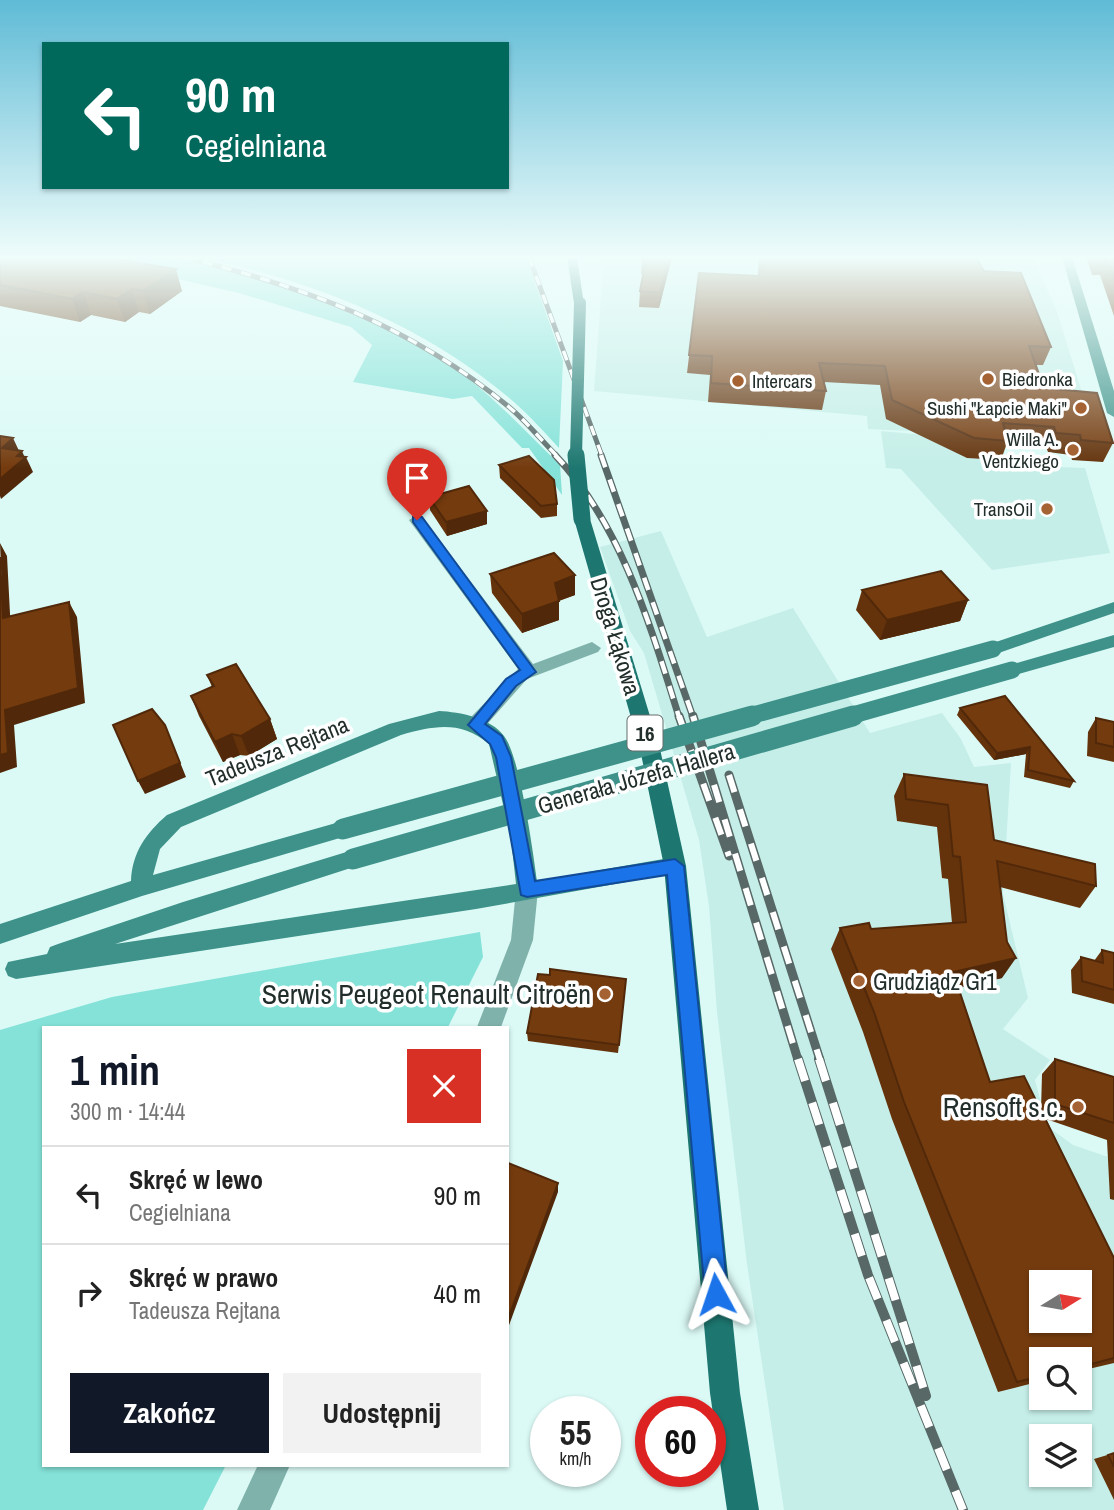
<!DOCTYPE html>
<html lang="pl">
<meta charset="utf-8">
<style>
:root{--surface:#fff;--page:#f2f2f2;--text:#222;--muted:#767676;--line:#e0e0e0;--accent:#111827}
body{margin:0;font-family:"Archivo Narrow",sans-serif;background:var(--page);color:var(--text);height:100vh;display:flex;flex-direction:column;font-size:26px;white-space:nowrap}
*{box-sizing:border-box;margin:0}
p{font-size:23px;color:var(--muted)}
.icon{flex:none;width:38px;height:38px;fill:none;stroke:currentColor;stroke-width:2;stroke-linecap:round;stroke-linejoin:round}
.map{position:relative;flex:1;overflow:hidden}
.drawer{position:absolute;left:42px;top:1026px;width:467px;height:441px;display:flex;flex-direction:column;background:var(--surface);border-radius:0px;box-shadow:0 2px 5px #0004}
.drawer>*{flex:none}
.hud{position:absolute;left:42px;top:42px;width:467px;height:147px;border-radius:0px;box-shadow:0 2px 5px #0004;background:#00695c;color:#fff;overflow:hidden}
.needle{width:46px;rotate:79deg}
.fabs{position:absolute;left:1029px;top:1270px;display:grid;gap:14px}
.fabs a{display:grid;place-items:center;width:63px;height:63px;border-radius:0px;background:var(--surface);box-shadow:0 2px 5px #0004;font-size:35px}
.speed{position:absolute;left:530px;top:1396px;display:flex;gap:14px;font-size:35px;font-weight:700;text-align:center}
.speed>*{display:grid;place-content:center;width:91px;height:91px;border-radius:50%;background:var(--surface);box-shadow:0 2px 5px #0004;line-height:1}
.speed small{font-size:18px;font-weight:400}
.speed .limit{border:10px solid #d22;background:#fff;color:#111}
.pin{position:absolute;display:grid;place-items:center;width:60px;height:60px;color:#fff;margin:-72px -30px;border-radius:50% 50% 50% 0;rotate:-45deg;box-shadow:0 0 7px #0007}
.pin .icon{rotate:45deg}
.me{position:absolute;width:77px;margin:-38px;rotate:355deg;stroke-linejoin:round;filter:drop-shadow(0 0 5px #0008)}
.turn{display:flex;align-items:center;gap:24px;height:147px;padding:0 28px;font-size:32px}
.turn .icon{width:91px;height:91px;stroke-width:2.5}
.turn b{display:block;font-size:49px;line-height:60px}
.round{display:grid;place-items:center;flex:none;width:74px;height:74px;border-radius:0px;background:var(--page)}
.overview{display:flex;align-items:center;justify-content:space-between;height:119px;padding:0 28px}
h1{font-size:42px;font-weight:700;line-height:52px;color:var(--accent)}
.action{display:flex;gap:14px;margin-top:auto;padding:14px 28px}
.action a{flex:1;height:80px;border-radius:0px;background:var(--accent);color:#fff;font-size:28px;font-weight:700;line-height:80px;text-align:center}
.action a+a{background:var(--page);color:var(--text)}
ul{padding:0;list-style:none}
li{display:flex;align-items:center;gap:21px;height:98px;padding:0 28px;border-top:2px solid var(--line)}
li div{flex:1}
li b{display:block;font-size:26px}
li em{font-style:normal}
.map>svg:first-child{display:block}
</style>
<div class="map">
<svg width="1114" height="1510" viewBox="0 0 1114 1510">
<rect width="100%" height="100%" fill="#dbfaf6"/>
<!-- built -->
<path fill="#c5eee8" fill-rule="evenodd" d="M604,257H1032L1056,309L1097,440L868,429L867,416L594,391Z
M881,431L990,441L999,447L1006,465L1085,468L1110,553L992,570L901,469L886,468Z
M661,531L707,637L793,608L870,733L942,713L961,739L974,767L1011,763L1003,894L1028,998L1003,1029L1050,1060L1035,1080L1047,1126L1073,1145L1114,1159V1510H784L747,1264L717,1012L709,906L699,840L644,653L630,631L600,547ZM1041,1283H1080V1321H1041ZM1041,1360H1080V1398H1041ZM1041,1437H1080V1475H1041Z"/>
<!-- green -->
<path fill="#84e2d8" d="M82,257C106,257 132,254 156,257C250,267 392,320 466,377C500,403 529,435 560,465L562,495L529,448H522L472,396L453,399L353,382L372,345L351,327L239,293Z
M196,257H526L563,361L559,448C545,433 530,416 514,402C425,325 311,279 196,257Z
M480,932L483,957L448,1027H44V1465H226L203,1510H0V1030L112,997Z"/>
<g fill="none" stroke-linecap="round" stroke-linejoin="round">
<!-- minor -->
<path fill="#80b2ac" fill-rule="evenodd" d="M417,515L422,517L533,664L592,642L601,648L598,652L527,679L482,730H468L466,725L468,720L518,669L409,520Z"/>
<!-- tertiary -->
<path fill="#80b2ac" fill-rule="evenodd" d="M527,881L535,884L538,890L533,940L501,1027H477L511,940L516,890L519,884Z
M258,1465H290L270,1510H237Z"/>
<!-- secondary -->
<path fill="#3e928a" fill-rule="evenodd" d="M1062,257H1072L1114,391V417L1107,413Z
M1114,602V613L993,655L984,649L987,645Z
M1114,635V647L1012,676L1003,670L1006,666Z
M439,711C460,712 491,718 504,736C520,756 533,852 537,881L675,857L682,860L686,866L682,872L476,909L16,979L8,976L5,969L8,962L47,954L50,947L58,944L183,902L353,850L360,853L364,859L360,865L115,944L516,884L511,839L489,744C460,720 434,726 401,735L181,827L160,849L153,875L343,821L350,823L353,829L350,835L142,896L0,944V924L131,881C132,853 146,833 167,815L389,724Z"/>
<!-- primary -->
<path fill="#1d7770" fill-rule="evenodd" d="M567,257H577L584,305L574,303Z
M582,514L590,519L660,749L686,866L740,1393L759,1510H727L710,1393L664,866L640,749L574,519Z"/>
<defs>
<path id="rail-far3" d="M183,257C305,287 410,325 509,407C526,421 541,440 557,456
M529,257L602,456"/>
<path id="rail-far2" d="M555,455C622,525 651,628 679,717
M601,455L693,717"/>
<path id="rail-far1" d="M679,716L729,856
M693,716L798,1060
M729,775L820,1060"/>
<path id="rail" d="M798,1059L868,1275L963,1510
M819,1059L926,1396"/>
</defs>
<!-- rail-far3 casing -->
<use href="#rail-far3" stroke="#576866" stroke-width="5"/>
<!-- rail-far2 casing -->
<use href="#rail-far2" stroke="#576866" stroke-width="7"/>
<!-- rail-far1 casing -->
<use href="#rail-far1" stroke="#576866" stroke-width="9"/>
<!-- rail casing -->
<use href="#rail" stroke="#576866" stroke-width="10"/>
<!-- rail-far3 -->
<use href="#rail-far3" stroke="#fff" stroke-width="3.5" stroke-dasharray="10" stroke-linecap="butt"/>
<!-- rail-far2 -->
<use href="#rail-far2" stroke="#fff" stroke-width="4.5" stroke-dasharray="13" stroke-linecap="butt"/>
<!-- rail-far1 -->
<use href="#rail-far1" stroke="#fff" stroke-width="6" stroke-dasharray="18" stroke-linecap="butt"/>
<!-- rail -->
<use href="#rail" stroke="#fff" stroke-width="8" stroke-dasharray="23" stroke-linecap="butt"/>
<!-- secondary-bridge-far1 -->
<path stroke="#3e928a" stroke-width="17" d="M746,717L993,649
M846,717L1012,670"/>
<!-- secondary-bridge -->
<path stroke="#3e928a" stroke-width="21" d="M343,829L752,716
M353,859L853,716"/>
<!-- primary-bridge-far1 -->
<path stroke="#1d7770" stroke-width="12" d="M576,456L580,303"/>
<!-- primary-bridge -->
<path stroke="#1d7770" stroke-width="17" d="M576,455L582,519"/>
</g>
<!-- wall -->
<path fill="#64330c" d="M0,257L182,291L150,314L139,312L125,322L91,315L80,322L0,306Z
M642,257H672L659,308L639,307L640,291L643,274H641Z
M759,257H976L984,271L1051,347L1043,365H1036L1044,388L1113,443L1103,462L1072,460L1071,455L1048,452L1046,447L1007,443L1001,460L967,458L886,419L880,385L824,382L826,391L822,410L708,402L710,375L687,373L699,273L758,276Z
M1086,257H1114V316L1100,275H1092Z
M499,465L557,504V516L541,518L500,478Z
M429,497L487,511V524L447,536L430,510Z
M490,574L575,575V595L559,601V620L522,633L492,593Z
M862,590L968,600L960,621L880,640L856,610Z
M207,675L270,719L277,739L249,756L240,755L223,762L199,716L191,696L212,687Z
M1005,696L1074,781L1070,788L1024,777L1026,754L994,760L957,715L960,708Z
M1096,718L1114,722V762L1087,756L1088,732Z
M904,774L987,785L994,840L1096,886L1080,908L1000,887L1002,978L959,988L990,1082L1041,1110L1042,1074L1055,1059L1114,1077V1200L1110,1199L1107,1140L1046,1119L1114,1258V1363L1080,1371V1360H1041V1381L998,1392L892,1119L863,1032L831,949L840,928L871,929L952,923L948,879L942,878L937,827L897,821L894,796Z
M1102,950L1114,953V1004L1072,993L1071,970L1081,957L1094,961Z
M550,975L626,979L618,1053L528,1041L527,1033Z
M1114,1453V1500L1094,1459Z"/>
<!-- shaded-wall -->
<path fill="#51290a" d="M669,257H672L659,308L660,293Z
M176,269L182,291L150,314L143,291Z
M132,289L139,312L125,322L117,299Z
M83,292L91,315L80,322L72,299Z
M13,438L20,453L22,451L25,458L26,457L33,472L1,499L0,496V479L2,448Z
M487,511V524L447,536L446,522Z
M0,543L7,556L11,633L3,618Z
M575,575V595L555,602V583Z
M968,600L960,621L880,640L887,620Z
M559,601V620L522,633V614Z
M69,602L77,617L85,703L14,725L17,767L0,773V755L5,710Z
M270,719L277,739L249,756L241,736Z
M165,725L186,777L145,794L138,781Z
M232,734L240,755L223,762L215,742Z
M1030,747L1026,754L994,760L997,753Z
M1016,958L1002,978L941,992L953,972Z
M558,1183V1192L508,1328V1319Z"/>
<!-- building -->
<path fill="#743b0e" stroke="#51290a" stroke-width="2" fill-rule="evenodd" d="M0,257H104L176,269L143,291L132,289L117,299L83,292L72,299L0,285Z
M642,257H669L660,293L640,291L646,259H642Z
M760,257H976L984,271L1021,273L1051,347L1029,346L1044,388L1097,393L1113,443L1081,440L1080,435L1056,433L1054,427L1003,423L1008,441L974,438L892,400L885,366L819,363L826,391L711,383L712,356L689,355L699,273L759,276Z
M1098,257H1114V279L1106,259L1099,258Z
M0,436L13,438L2,448L22,451L17,456L26,457L0,479Z
M529,456L554,480L557,504L541,506L499,465Z
M469,486L487,511L446,522L429,497Z
M554,553L575,575L555,583L559,601L522,614L490,574Z
M0,557L3,618L69,602L78,688L5,710L8,753L0,755Z
M941,571L968,600L887,620L862,590Z
M236,664L270,719L241,736L232,734L215,742L191,696L214,686L207,675Z
M1005,696L1074,781L1028,770L1030,747L997,753L960,708Z
M152,709L165,725L180,763L138,781L113,725Z
M1096,718L1114,722V747L1096,743Z
M904,774L987,785L994,840L1095,864L1096,886L997,861L1007,942L1016,958L953,972L990,1082L1024,1076L1114,1258V1358L1080,1367V1360H1041V1376L1017,1382L904,1102L874,1012L840,928L869,923L871,929L966,922L960,857L953,856L948,805L906,799ZM1041,1283H1080V1321H1041Z
M1102,950L1114,953V990L1082,981L1081,957L1103,963Z
M550,969L626,979L619,1045L527,1033L538,974L550,975Z
M1055,1059L1114,1077V1123L1055,1104Z
M508,1163L558,1183L508,1319Z
M1114,1453V1467L1108,1455Z"/>
<!-- sky -->
<linearGradient id="sky" x2="0" y2="1"><stop stop-color="#5fbbd6"/><stop offset="0.55" stop-color="#effdfb"/><stop offset="1" stop-color="#effdfb" stop-opacity="0"/></linearGradient>
<rect width="1114" height="468" fill="url(#sky)"/>
<!-- route -->
<path fill="#1a73e8" stroke="#114b97" stroke-width="2" d="M413,517H422L536,672L516,686L485,724L502,736L511,757L535,881L675,859L684,866L728,1294L725,1302L716,1306L708,1302L705,1294L667,875L527,897L521,895L496,757L490,744L468,725L506,679L520,670L413,522Z"/>
<!-- markers -->
<g fill="#a56232" stroke="#fff" stroke-width="2.5">
<circle cx="988" cy="379" r="7"/>
<circle cx="738" cy="381" r="7"/>
<circle cx="1081" cy="408" r="7"/>
<circle cx="1073" cy="450" r="7"/>
<circle cx="1047" cy="509" r="7"/>
<circle cx="859" cy="981" r="7"/>
<circle cx="605" cy="994" r="7"/>
<circle cx="1078" cy="1107" r="7"/>
</g>
<g text-anchor="middle" dominant-baseline="central" stroke-width="7" stroke-linejoin="round" paint-order="stroke">
<!-- far-poi labels -->
<g font-size="19" fill="#222e2c" stroke="#fff" text-anchor="end">
<text x="1002" y="379" text-anchor="start">Biedronka</text>
<text x="752" y="381" text-anchor="start">Intercars</text>
<text x="1067" y="408">Sushi "Łapcie Maki"</text>
<text x="1059" y="439">Willa A.<tspan x="1059" dy="22">Ventzkiego</tspan></text>
<text x="1033" y="509">TransOil</text>
</g>
<!-- shield labels -->
<rect fill="#fff" stroke="#646d6b" stroke-width="2" x="627.5" y="715.5" width="35" height="35" rx="5"/>
<g font-size="21" font-weight="bold" fill="#222e2c">
<text x="645" y="733">16</text>
</g>
<!-- street labels -->
<g font-size="23" fill="#222e2c" stroke="#fff">
<text transform="translate(616 636) rotate(73)">Droga Łąkowa</text>
<text transform="translate(277 751) rotate(-22)">Tadeusza Rejtana</text>
<text transform="translate(636 778) rotate(-16)">Generała Józefa Hallera</text>
</g>
<!-- poi labels -->
<g font-size="23" fill="#222e2c" stroke="#fff" text-anchor="start">
<text x="873" y="981">Grudziądz Gr1</text>
</g>
<!-- near-poi labels -->
<g font-size="28" fill="#222e2c" stroke="#fff" text-anchor="end">
<text x="591" y="994">Serwis Peugeot Renault Citroën</text>
<text x="1064" y="1107">Rensoft s.c.</text>
</g>
</g>
</svg>
<div class="fabs">
<a><svg class="needle" viewBox="-14 -14 28 28"><path d="M0-13l5 13h-10z" fill="#e53935"/><path d="M0 13l5-13h-10z" fill="#767676"/></svg></a>
<a><svg class="icon" aria-label="search" viewBox="0 0 24 24"><circle cx="10" cy="10" r="6"/><path d="M15 15l6 6"/></svg></a>
<a><svg class="icon" aria-label="layers" viewBox="0 0 24 24"><path d="M12 4l9 5-9 5-9-5zM3 14l9 5 9-5"/></svg></a>
</div>
<div class="speed"><div>55<small>km/h</small></div><div class="limit">60</div></div>
<div class="pin" style="left:417px;top:520px;background:#d93025"><svg class="icon" aria-label="arrive" viewBox="0 0 24 24"><path d="M6 21V4h12l-3 4 3 4H6"/></svg></div>
<svg class="me" style="left:716px;top:1294px" viewBox="-20 -20 40 40"><path d="M0-17L14 15 0 8-14 15z" fill="#1a73e8" stroke="#fff" stroke-width="4"/></svg>
<div class="hud">
<div class="turn"><svg class="icon" aria-label="left" viewBox="0 0 24 24"><path d="M17 20v-9H6M10 6l-5 5 5 5"/></svg><div><b>90 m</b>Cegielniana</div></div>
</div>
<section class="drawer">
<div class="overview"><div><h1>1 min</h1><p>300 m · 14:44</p></div><a class="round" style="background:#d93025;color:#fff"><svg class="icon" aria-label="close" viewBox="0 0 24 24"><path d="M6 6l12 12M18 6L6 18"/></svg></a></div>
<ul>
<li><svg class="icon" aria-label="left" viewBox="0 0 24 24"><path d="M17 20v-9H6M10 6l-5 5 5 5"/></svg><div><b>Skręć w lewo</b><p>Cegielniana</p></div><em>90 m</em></li>
<li><svg class="icon" aria-label="right" viewBox="0 0 24 24"><path d="M7 20v-9h11M14 6l5 5-5 5"/></svg><div><b>Skręć w prawo</b><p>Tadeusza Rejtana</p></div><em>40 m</em></li>
</ul>
<div class="action"><a>Zakończ</a><a>Udostępnij</a></div>
</section>
</div>
